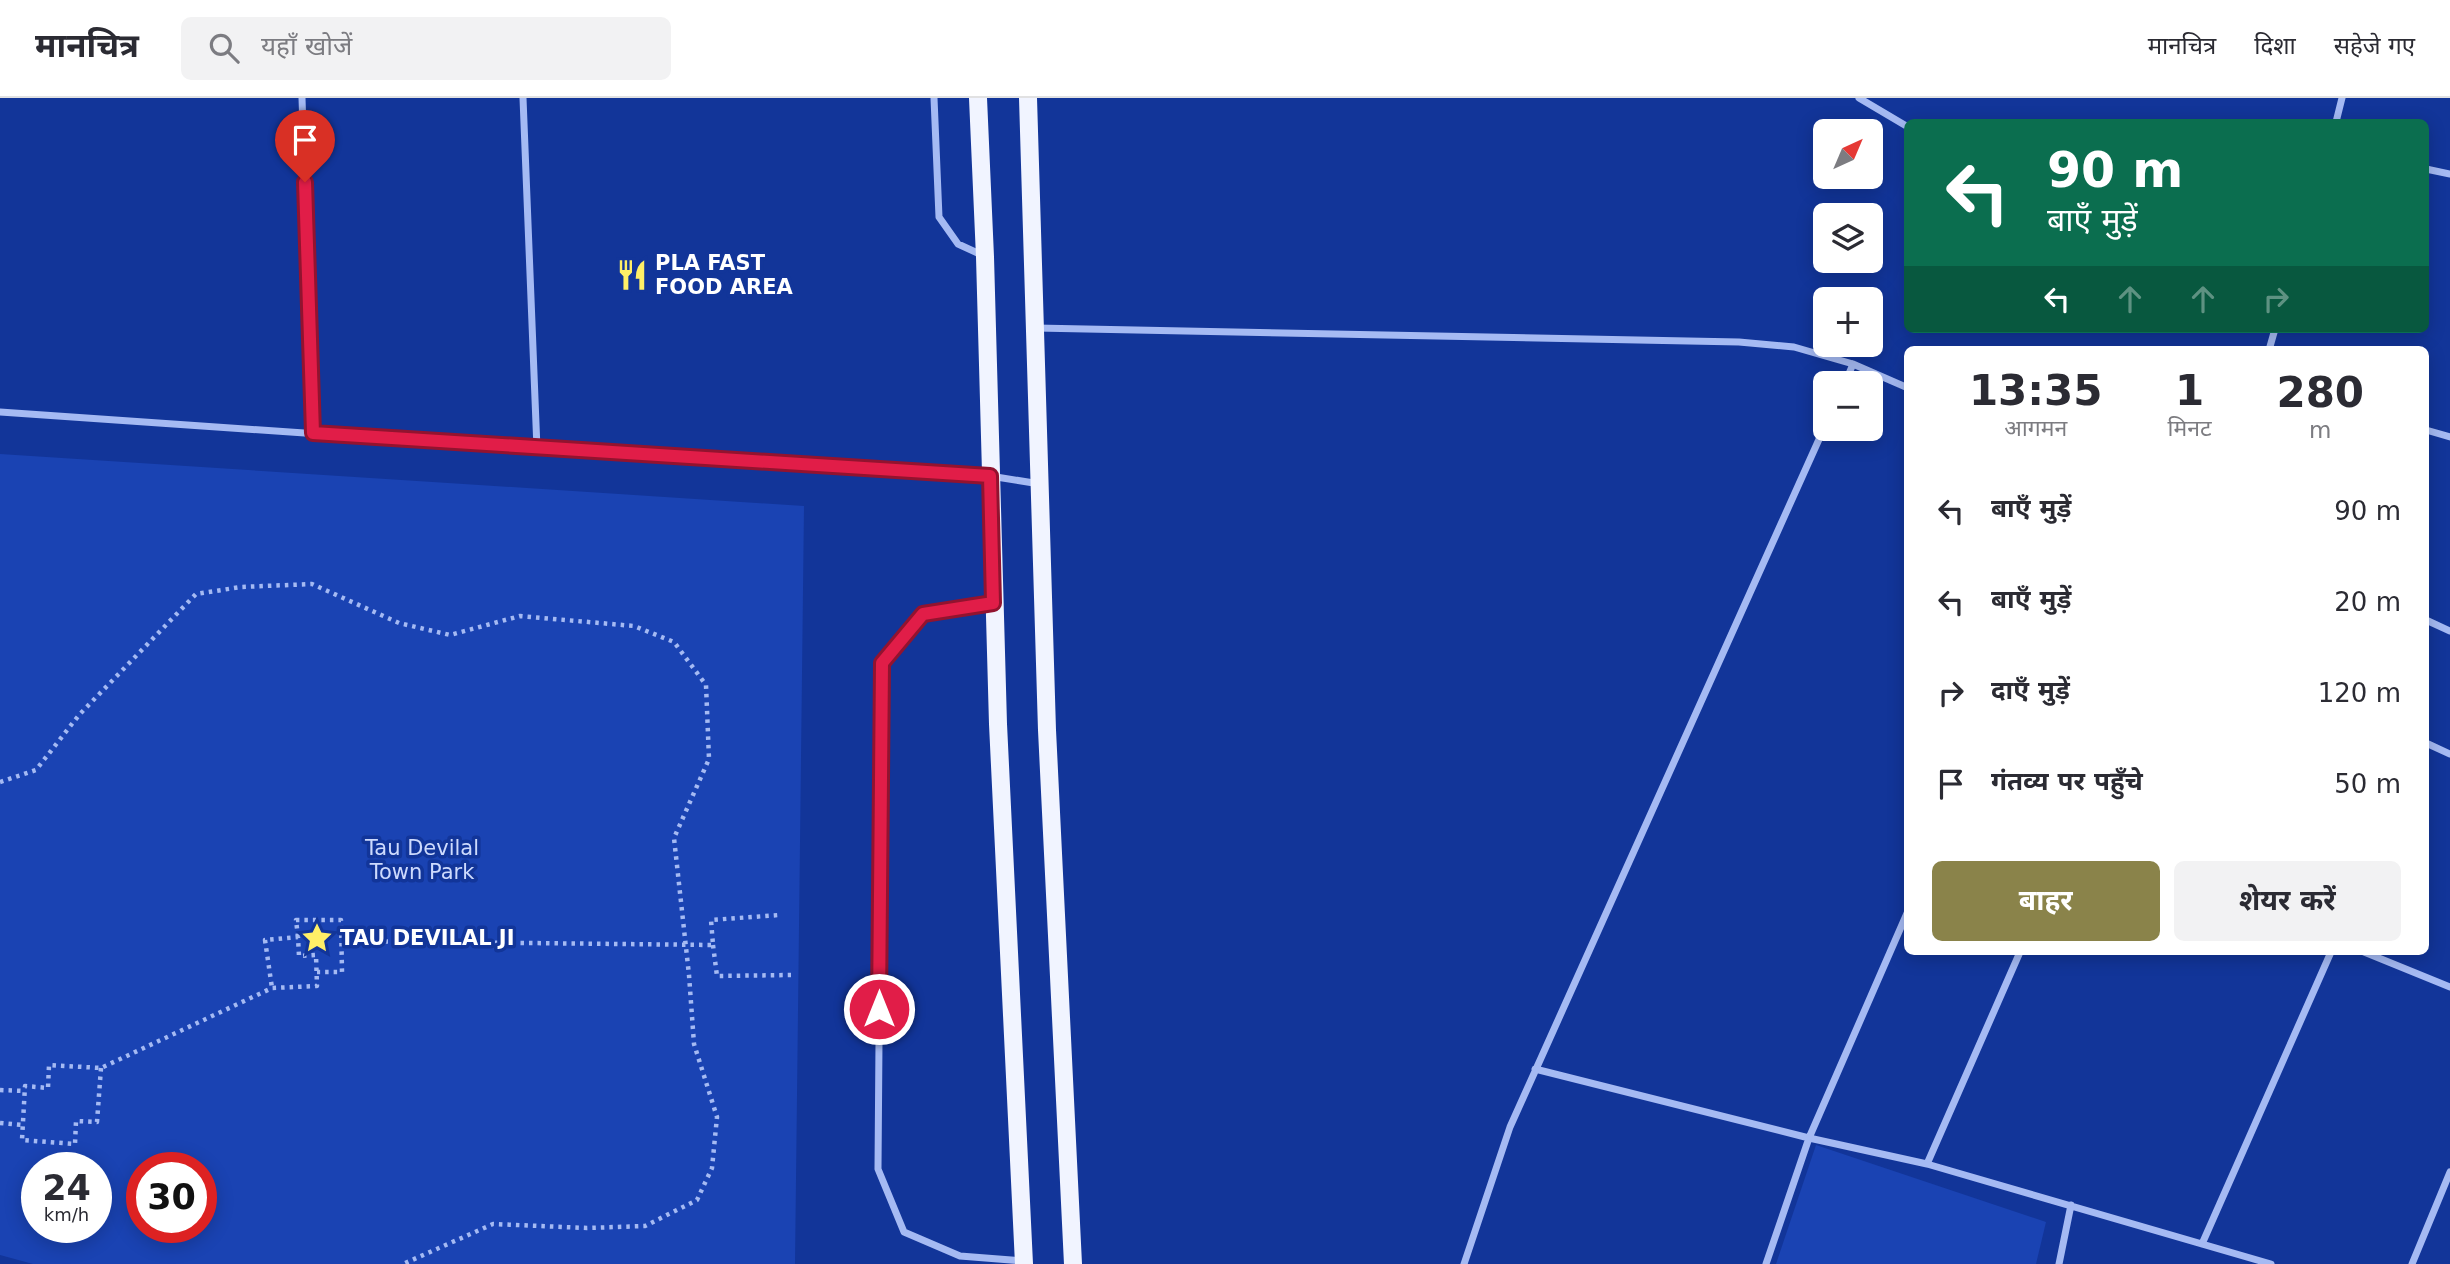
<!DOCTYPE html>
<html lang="hi">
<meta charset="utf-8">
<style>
:root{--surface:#fff;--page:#f2f2f3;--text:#2b2b33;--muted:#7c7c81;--line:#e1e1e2;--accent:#8a834a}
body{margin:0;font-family:"DejaVu Sans","Noto Sans Devanagari",sans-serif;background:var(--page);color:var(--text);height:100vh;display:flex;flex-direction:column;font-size:26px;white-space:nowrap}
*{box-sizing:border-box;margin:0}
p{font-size:23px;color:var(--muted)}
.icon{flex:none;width:38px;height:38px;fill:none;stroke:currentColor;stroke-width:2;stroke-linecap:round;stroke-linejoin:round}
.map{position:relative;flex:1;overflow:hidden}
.panel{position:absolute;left:1904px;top:248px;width:525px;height:609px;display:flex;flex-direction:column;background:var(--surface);border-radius:10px;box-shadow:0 4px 18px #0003}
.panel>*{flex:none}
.banner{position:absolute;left:1904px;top:21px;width:525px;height:214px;border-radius:10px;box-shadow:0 4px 18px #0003;background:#0b6e4f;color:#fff;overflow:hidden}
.needle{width:46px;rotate:44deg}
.controls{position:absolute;left:1813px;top:21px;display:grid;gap:14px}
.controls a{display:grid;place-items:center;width:70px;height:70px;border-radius:10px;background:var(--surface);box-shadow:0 4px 18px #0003;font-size:35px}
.speed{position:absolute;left:21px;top:1054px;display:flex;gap:14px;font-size:35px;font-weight:700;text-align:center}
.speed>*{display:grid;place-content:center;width:91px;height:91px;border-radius:50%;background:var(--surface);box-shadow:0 4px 18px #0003;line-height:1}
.speed small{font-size:18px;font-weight:400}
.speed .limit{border:10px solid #d22;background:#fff;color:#111}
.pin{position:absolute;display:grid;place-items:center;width:60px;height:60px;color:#fff;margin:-72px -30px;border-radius:50% 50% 50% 0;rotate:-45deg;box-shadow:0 0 7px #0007}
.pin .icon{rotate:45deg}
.me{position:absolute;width:77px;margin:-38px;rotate:0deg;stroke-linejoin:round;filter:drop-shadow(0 0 5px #0008)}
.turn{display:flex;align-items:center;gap:24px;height:147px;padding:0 28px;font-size:32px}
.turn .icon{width:91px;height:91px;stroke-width:2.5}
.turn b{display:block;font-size:49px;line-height:60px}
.lanes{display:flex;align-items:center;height:66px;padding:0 28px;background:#0003;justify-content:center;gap:35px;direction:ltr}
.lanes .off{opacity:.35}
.eta{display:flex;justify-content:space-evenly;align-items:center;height:119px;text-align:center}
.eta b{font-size:42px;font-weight:700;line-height:49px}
.button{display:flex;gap:14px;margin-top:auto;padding:14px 28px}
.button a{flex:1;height:80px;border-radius:10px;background:var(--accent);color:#fff;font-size:28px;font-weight:700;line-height:80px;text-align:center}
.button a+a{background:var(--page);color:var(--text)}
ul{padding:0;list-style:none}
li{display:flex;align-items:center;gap:21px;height:91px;padding:0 28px}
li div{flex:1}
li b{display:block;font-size:26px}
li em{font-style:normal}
header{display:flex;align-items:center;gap:42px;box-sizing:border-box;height:98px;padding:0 35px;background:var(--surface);border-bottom:2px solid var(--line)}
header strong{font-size:33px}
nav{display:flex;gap:38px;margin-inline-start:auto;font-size:24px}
.search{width:490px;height:63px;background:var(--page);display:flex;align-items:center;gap:18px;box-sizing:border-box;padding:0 24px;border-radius:10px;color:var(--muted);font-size:26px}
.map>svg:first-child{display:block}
</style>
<header>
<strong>मानचित्र</strong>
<div class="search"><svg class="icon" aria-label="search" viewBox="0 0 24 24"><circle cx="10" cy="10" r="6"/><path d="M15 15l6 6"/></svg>यहाँ खोजें</div>
<nav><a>मानचित्र</a><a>दिशा</a><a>सहेजे गए</a></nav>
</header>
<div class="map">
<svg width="2450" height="1166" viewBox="0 0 2450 1166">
<rect width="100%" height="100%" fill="#123599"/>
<!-- green -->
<path fill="#1a43b3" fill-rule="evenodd" d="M0,356L804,408L795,1166H33L0,1157ZM37,1069H96V1129H37ZM142,1069H201V1129H142Z
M1816,1047L2046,1124L2036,1166H1776Z"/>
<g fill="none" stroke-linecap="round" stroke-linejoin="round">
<!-- path -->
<path stroke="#a5baf3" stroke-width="4.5" stroke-dasharray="3.5 5" stroke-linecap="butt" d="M0,684L36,672L79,617L196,496L241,489L312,486L399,525L450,537L520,518L634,528L674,544L706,587L709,661L674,740L689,877L694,946L717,1019L712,1070L697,1102L645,1128L587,1130L493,1126L403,1166
M298,839L296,822H341L342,874H317
M342,843L713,847L711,822L779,817
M713,847L717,878L791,877
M101,970L97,1024L76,1023L75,1046L22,1042L25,988L48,990L49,967L101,970L272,890L317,888L316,857L299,858L298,839L265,842L272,890
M0,992L24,993
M0,1025L22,1027"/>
<!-- minor -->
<path stroke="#a5baf3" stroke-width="7" d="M302,0L313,335
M523,0L537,351
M934,0L939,119L958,146L984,158
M1859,0L1908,29
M2336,24L2342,0
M2426,71L2450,76
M1036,230L1739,244L1794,249L1853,266L1908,290
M2269,252L2275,231
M1845,285L1853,266
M0,314L537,351L990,378L1040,386
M2426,332L2450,339
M993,504L923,516L882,565L878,1071L904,1134L960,1158L1023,1163
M2426,522L2450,533
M2426,645L2450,656
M2364,854L2450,889
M1535,971L1809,1040L1908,813
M1927,1066L2020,854
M2202,1146L2331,854
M1464,1166L1510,1029L1825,328
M1766,1166L1809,1040L1927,1066L2271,1166
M2059,1166L2071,1107
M2412,1166L2450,1074"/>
<!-- primary -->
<path stroke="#f1f4ff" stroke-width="18" d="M978,0L985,159L998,626L1024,1166
M1028,0L1047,632L1073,1166"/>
</g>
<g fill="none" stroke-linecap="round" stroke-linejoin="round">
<defs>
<path id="route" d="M305,84L313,335L990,378L993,505L923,516L882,565L879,911"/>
</defs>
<!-- route casing -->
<use href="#route" stroke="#92132f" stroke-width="18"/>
<!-- route -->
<use href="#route" stroke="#e11d48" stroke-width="12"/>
</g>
<!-- icons -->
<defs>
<symbol id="restaurant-bare" viewBox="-9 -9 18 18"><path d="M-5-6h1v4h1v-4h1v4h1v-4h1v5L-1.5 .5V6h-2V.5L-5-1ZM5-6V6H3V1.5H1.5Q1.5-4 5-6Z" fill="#ffef67" stroke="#123599" stroke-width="2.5" paint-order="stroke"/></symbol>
<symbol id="sight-bare" viewBox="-9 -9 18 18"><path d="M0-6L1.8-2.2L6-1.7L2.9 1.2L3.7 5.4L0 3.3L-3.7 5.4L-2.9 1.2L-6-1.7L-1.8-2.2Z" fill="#ffef67" stroke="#123599" stroke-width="2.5" paint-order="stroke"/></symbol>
</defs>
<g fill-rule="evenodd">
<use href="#restaurant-bare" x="610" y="155" width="44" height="44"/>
<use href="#sight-bare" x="295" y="818" width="44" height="44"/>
</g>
<g text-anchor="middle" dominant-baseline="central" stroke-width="7" stroke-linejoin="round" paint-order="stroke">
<!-- poi labels -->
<g font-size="21" font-weight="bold" fill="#fff" stroke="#123599" text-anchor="start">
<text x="655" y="165">PLA FAST<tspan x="655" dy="24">FOOD AREA</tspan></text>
<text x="340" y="840">TAU DEVILAL JI</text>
</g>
<!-- park labels -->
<g font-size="21" fill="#cddafd" stroke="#123599">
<text x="422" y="750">Tau Devilal<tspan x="422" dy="24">Town Park</tspan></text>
</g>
</g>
</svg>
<div class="controls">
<a><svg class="needle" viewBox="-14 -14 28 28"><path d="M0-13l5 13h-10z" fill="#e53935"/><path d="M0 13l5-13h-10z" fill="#7c7c81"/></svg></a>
<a><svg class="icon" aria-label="layers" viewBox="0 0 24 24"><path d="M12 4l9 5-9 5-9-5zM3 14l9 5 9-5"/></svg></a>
<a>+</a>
<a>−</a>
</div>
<div class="speed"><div>24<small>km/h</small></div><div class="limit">30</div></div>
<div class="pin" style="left:305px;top:84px;background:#d93025"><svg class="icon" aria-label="arrive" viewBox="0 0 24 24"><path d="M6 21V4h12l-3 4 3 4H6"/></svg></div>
<svg class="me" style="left:879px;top:911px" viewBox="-20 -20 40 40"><circle r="17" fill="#e11d48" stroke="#fff" stroke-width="3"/><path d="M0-11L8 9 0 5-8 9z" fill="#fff"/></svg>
<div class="banner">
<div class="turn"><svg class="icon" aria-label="left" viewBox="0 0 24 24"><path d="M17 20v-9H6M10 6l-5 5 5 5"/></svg><div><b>90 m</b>बाएँ मुड़ें</div></div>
<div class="lanes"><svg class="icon" aria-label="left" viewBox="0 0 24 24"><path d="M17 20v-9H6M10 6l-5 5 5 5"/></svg><svg class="icon off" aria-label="ahead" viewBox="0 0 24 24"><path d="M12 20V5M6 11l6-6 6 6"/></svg><svg class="icon off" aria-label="ahead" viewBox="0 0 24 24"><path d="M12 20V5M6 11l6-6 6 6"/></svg><svg class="icon off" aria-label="right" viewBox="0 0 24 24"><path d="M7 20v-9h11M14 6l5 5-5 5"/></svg></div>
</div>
<section class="panel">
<div class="eta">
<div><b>13:35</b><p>आगमन</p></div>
<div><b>1</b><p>मिनट</p></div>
<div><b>280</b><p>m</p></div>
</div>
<ul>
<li><svg class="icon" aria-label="left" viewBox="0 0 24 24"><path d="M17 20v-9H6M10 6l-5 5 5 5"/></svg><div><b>बाएँ मुड़ें</b></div><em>90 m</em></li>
<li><svg class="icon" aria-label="left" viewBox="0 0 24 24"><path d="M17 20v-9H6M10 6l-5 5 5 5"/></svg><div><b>बाएँ मुड़ें</b></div><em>20 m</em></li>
<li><svg class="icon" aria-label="right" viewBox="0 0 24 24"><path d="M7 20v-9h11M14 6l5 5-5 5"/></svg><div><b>दाएँ मुड़ें</b></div><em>120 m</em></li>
<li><svg class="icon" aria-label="arrive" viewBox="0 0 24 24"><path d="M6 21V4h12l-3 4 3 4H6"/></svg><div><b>गंतव्य पर पहुँचे</b></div><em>50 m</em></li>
</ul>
<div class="button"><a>बाहर</a><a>शेयर करें</a></div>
</section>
</div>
